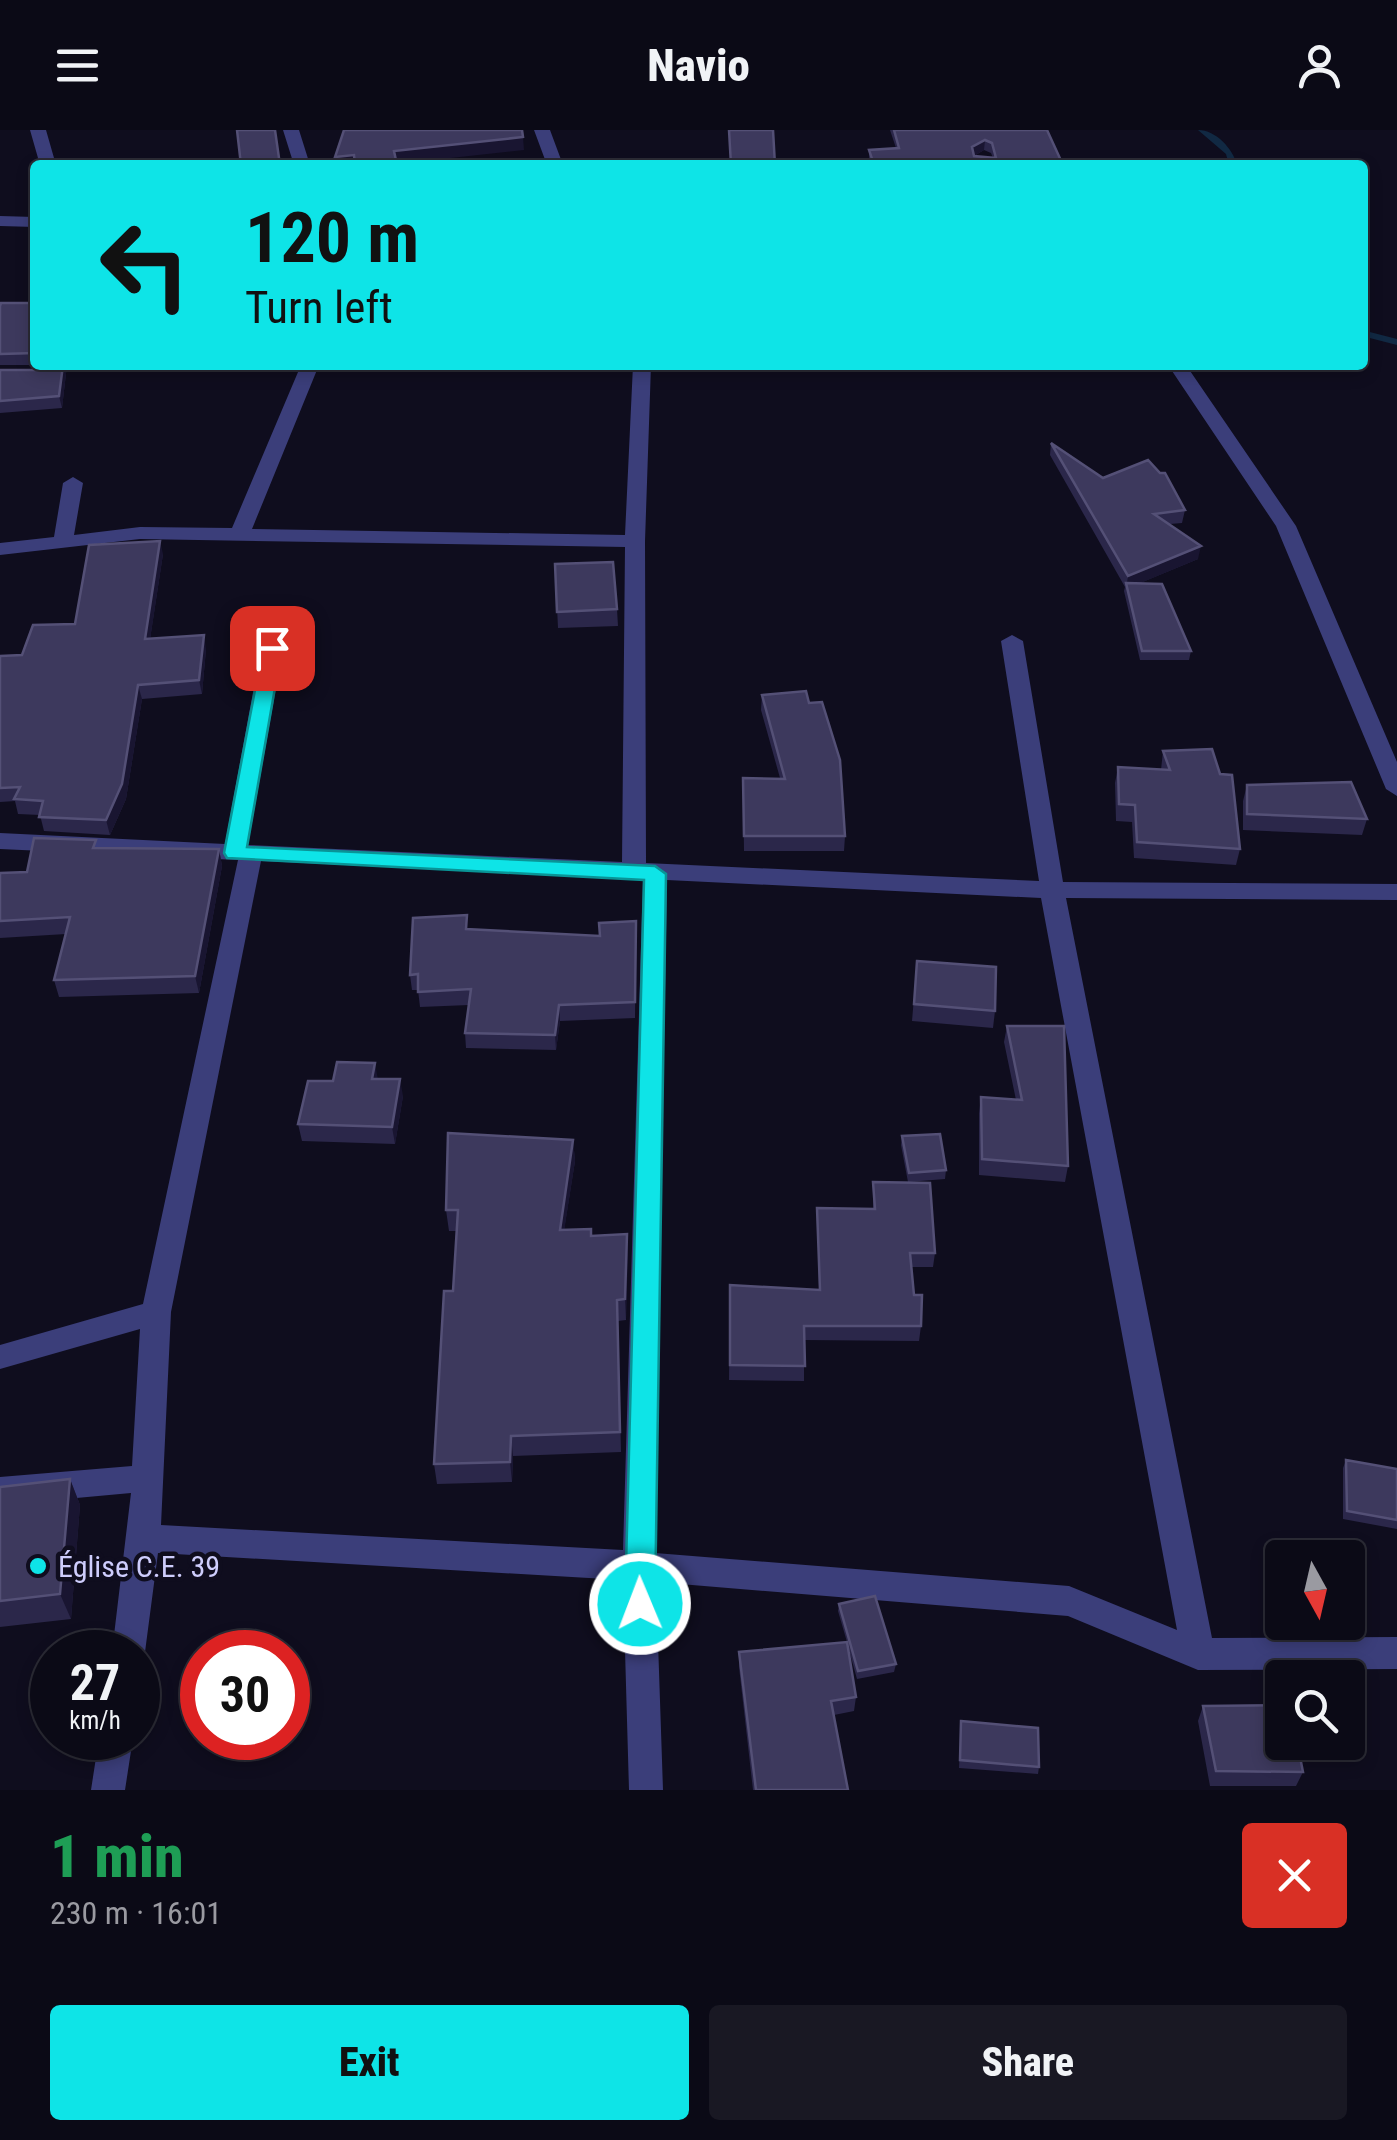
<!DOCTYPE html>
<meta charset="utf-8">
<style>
:root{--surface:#0b0a16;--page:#191823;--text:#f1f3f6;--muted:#9a9aa1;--line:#2b2b35;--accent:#0ee4e7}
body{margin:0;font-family:"Roboto Condensed",sans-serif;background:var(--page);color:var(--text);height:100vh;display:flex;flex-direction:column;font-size:38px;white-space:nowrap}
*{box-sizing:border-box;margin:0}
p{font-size:32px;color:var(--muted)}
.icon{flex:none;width:55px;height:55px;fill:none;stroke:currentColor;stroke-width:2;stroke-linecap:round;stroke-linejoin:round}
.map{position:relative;height:1660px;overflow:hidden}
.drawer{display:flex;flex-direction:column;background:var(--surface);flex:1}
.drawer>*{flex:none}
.hud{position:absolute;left:30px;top:30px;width:1338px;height:210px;border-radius:10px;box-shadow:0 5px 15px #0003,0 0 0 2px var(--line);background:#0ee4e7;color:#111;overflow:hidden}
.needle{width:65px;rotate:172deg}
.buttons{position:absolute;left:1265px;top:1410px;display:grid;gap:20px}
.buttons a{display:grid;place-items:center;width:100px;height:100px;border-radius:10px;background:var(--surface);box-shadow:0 5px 15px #0003,0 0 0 2px var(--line);font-size:50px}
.speed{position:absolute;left:30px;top:1500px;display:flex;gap:20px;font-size:50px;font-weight:700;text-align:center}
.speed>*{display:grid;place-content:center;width:130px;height:130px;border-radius:50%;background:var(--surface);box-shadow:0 5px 15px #0003,0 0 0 2px var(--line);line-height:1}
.speed small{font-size:25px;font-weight:400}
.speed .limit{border:15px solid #d22;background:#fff;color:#111}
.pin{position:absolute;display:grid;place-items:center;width:85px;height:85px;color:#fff;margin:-42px;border-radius:20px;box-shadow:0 5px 15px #0006}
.me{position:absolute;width:110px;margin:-55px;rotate:359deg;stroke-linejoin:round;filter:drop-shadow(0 0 8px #0008)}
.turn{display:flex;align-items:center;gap:35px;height:210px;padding:0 50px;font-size:45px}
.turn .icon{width:130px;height:130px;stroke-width:2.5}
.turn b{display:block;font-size:70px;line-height:85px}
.round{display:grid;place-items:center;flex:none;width:105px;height:105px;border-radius:10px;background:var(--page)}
.head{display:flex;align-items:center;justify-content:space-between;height:170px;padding:0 50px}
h1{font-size:60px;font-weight:800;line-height:75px;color:#1e9e55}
.cta{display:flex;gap:20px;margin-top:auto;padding:20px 50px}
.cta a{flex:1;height:115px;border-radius:10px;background:var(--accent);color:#111;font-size:40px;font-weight:800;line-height:115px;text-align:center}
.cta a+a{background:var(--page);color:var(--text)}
header{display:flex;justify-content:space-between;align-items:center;height:130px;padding:0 50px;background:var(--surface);font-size:45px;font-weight:800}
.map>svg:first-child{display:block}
</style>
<header><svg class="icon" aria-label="menu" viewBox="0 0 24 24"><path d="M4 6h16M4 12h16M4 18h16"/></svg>Navio<svg class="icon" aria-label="person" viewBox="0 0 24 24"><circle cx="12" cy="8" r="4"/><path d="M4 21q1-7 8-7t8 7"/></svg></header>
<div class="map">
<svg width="1397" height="1660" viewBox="0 0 1397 1660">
<rect width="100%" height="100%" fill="#0f0d1e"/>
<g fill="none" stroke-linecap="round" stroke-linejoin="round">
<!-- stream -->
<path fill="#112943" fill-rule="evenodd" d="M1198,0C1216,0 1233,19 1237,35H1229L1226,24Z
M1362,200L1397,209V215L1362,206Z"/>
<!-- minor -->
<path fill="#3b3e7a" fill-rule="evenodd" d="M30,0H46L56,35H40Z
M283,0H299L310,35H294Z
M534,0H550L563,35H547Z
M0,86L35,87V97L0,96Z
M301,235H319L252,399L625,405L633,235H651L645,411L646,733L1039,751L1001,511L1012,505L1023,511L1063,752L1397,754V770L1066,768L1212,1508L1397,1507V1539L1198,1540L1068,1486L656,1452L663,1660H629L623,1450L158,1423L145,1522L140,1533L138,1522H112L131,1363L0,1375V1347L132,1336L140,1199L0,1239V1215L143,1174L238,730L0,719V703L225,714L261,519L272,513L283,519L248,715L622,732L625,417L140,409L0,425V413L54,407L63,353L73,347L83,353L74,405L140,397L232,398ZM261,731L643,749L623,1420L161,1395L171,1182ZM667,750L1041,768L1177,1500L1069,1456L655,1423Z
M1168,235H1186L1296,396L1397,632V666L1386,659L1276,396Z
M99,1608H133L125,1660H91Z"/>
</g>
<!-- wall -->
<path fill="#2b274a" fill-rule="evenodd" d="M890,0H1047L1063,35H870L869,30V20L896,18ZM984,20L991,23L993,28L974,26Z
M35,173V235H0V176Z
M53,235H67L62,278L0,283V240H49L55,237Z
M1051,313L1103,348L1185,380L1182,393L1170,394L1198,429L1140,453L1191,521L1189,530H1140L1124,461L1125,457L1050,325Z
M163,424L150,509L206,519L202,564L142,569L126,669L110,705L44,701L40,685L18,684L15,671L0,672V526L22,525L75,494Z
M555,434L617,479L618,496L558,498Z
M762,565L845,706L844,721H744L743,648H780L761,580Z
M1163,621L1240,719L1236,735L1134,728L1132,692L1116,691L1115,653L1118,637L1161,640Z
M1247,655L1367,689L1362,705L1243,700V671Z
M98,718L219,719L222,736L199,863L59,867L54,850L66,804L0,808V743L27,742Z
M636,791L635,888L560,891L556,920L466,918L465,903L469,875L420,877L418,860H412L410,845L468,799L600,806Z
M917,831L995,881L993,898L912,891Z
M1007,896L1068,1036L1065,1052L979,1045V983L981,967L1016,970L1004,912Z
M378,949L403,966L395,1014L302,1011L298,994Z
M902,1006L946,1040L945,1049L908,1052L901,1015Z
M573,1010L575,1031L564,1100L592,1106L627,1104L626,1190L618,1191L621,1322L513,1326L512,1352L437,1354L434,1334L453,1161L456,1101H449L446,1080Z
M873,1052L935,1123L933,1137H912L914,1165L921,1196L919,1211L804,1210V1251L729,1250L730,1155L819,1160L817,1078L873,1079Z
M1346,1330L1397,1339V1399L1343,1389V1338Z
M70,1349L80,1375L71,1489L0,1497V1357Z
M839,1474L896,1534L894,1542L857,1549L847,1513L856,1567L854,1581L834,1585L848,1660H753L739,1537V1522L847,1512L838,1481Z
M1203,1576L1303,1642L1296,1656H1210L1198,1591Z
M961,1591L1039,1637L1038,1644L959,1638Z"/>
<!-- shaded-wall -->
<path fill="#191531" d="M523,7L524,20L396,34L394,21Z
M985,10L984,20L972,27V17Z
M354,25L355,35H336L335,27Z
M63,235H67L62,278L59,266Z
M160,411L163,424L148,523L145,509Z
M1201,416L1198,429L1126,459L1128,446Z
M204,505L206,519L202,564L199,550Z
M138,555L142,569L126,669L110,705L106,690Z
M219,719L222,736L199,863L195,846Z
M559,875L560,891L556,920L555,905Z
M375,933L378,950L372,949Z
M400,949L403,966L395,1014L392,997Z
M573,1010L575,1031L561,1121L560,1100Z
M627,1104L628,1125L626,1190L625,1169Z
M511,1306L513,1326L512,1352L510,1332Z
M70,1349L80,1375L71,1489L60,1464Z"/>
<!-- building -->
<path fill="#3d395d" stroke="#545076" stroke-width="2.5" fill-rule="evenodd" d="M237,0H275L280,35H241Z
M344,0H522L523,7L394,21L397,35H355L354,25L335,27Z
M729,0H773L775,35H731Z
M894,0H1047L1063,35H874L869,20L899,18ZM985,10L992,13L996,28L974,26L972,17Z
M1,173H35V223L0,224V176Z
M58,235H63L59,266L0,271V240H49Z
M1051,313L1103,348L1148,330L1160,343H1165L1185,380L1154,384L1201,416L1128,446Z
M160,411L145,509L204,505L199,550L138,555L122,654L106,690L39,687L43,671L14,669L20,657L0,658V526L22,525L33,495L75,494L89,415Z
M613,432L617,479L557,482L555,434Z
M1126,453L1162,454L1191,521H1142Z
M806,561L809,573L822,572L840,630L845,706H744L743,648L785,649L762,565Z
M1212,619L1220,644L1232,645L1240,719L1137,712L1135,675L1119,674L1118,637L1170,640L1163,621Z
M1351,652L1367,689L1247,684V655Z
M34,708L96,710L93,718L219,719L195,846L54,850L70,787L0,791V743L27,742Z
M467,785L466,799L600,806L599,793L636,791L635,872L559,875L555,905L465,903L471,859L418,862V844L410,845L413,788Z
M917,831L996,837L995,881L914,874Z
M1007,896H1064L1068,1036L982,1029L981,967L1022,970Z
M337,932L375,933L372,949H400L392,997L298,994L308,951H333Z
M448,1003L573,1010L560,1100L591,1099V1106L627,1104L625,1169L617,1170L620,1302L511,1306L510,1332L434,1334L444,1161H453L458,1080H446Z
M940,1004L946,1040L909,1043L902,1006Z
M873,1052L930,1053L935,1123H910L914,1165H922L921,1196H804L805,1236L730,1235V1155L820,1160L817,1078L875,1079Z
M1346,1330L1397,1339V1390L1347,1381Z
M70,1349L60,1464L0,1471V1357Z
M875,1466L896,1534L858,1541L839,1474Z
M847,1512L856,1567L831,1571L848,1660H756L739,1522Z
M1282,1575V1612H1297L1303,1642L1216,1641L1203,1576Z
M961,1591L1038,1598L1039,1637L960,1630Z"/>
<!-- route -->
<path fill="#0ee4e7" stroke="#099496" stroke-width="2.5" d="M272,513L282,518L247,717L655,736L666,744L655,1474L651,1483L640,1487L630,1483L625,1474L644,750L227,728L224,723L263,518Z"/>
<!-- markers -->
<circle fill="#0ee4e7" stroke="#0f0d1e" stroke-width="4" cx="38" cy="1436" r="10"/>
<g text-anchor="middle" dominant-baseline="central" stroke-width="9" stroke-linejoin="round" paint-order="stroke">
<!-- near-poi labels -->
<g font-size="30" fill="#cecdfc" stroke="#0f0d1e" text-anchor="start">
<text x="58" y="1436">Église C.E. 39</text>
</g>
</g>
</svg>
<div class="buttons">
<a><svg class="needle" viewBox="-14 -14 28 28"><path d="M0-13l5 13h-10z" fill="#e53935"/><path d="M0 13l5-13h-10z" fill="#9a9aa1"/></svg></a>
<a><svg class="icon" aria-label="search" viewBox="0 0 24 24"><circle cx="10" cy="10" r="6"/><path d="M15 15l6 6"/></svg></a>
</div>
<div class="speed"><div>27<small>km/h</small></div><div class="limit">30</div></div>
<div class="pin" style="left:272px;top:518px;background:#d93025"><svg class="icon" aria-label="arrive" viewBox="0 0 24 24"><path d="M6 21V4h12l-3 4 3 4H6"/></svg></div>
<svg class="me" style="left:640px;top:1474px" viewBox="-20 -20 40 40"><circle r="17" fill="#0ee4e7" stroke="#fff" stroke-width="3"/><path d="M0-11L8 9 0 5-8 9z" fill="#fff"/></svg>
<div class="hud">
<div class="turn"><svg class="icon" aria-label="left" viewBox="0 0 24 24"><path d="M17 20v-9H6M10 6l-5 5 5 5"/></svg><div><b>120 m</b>Turn left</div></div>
</div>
</div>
<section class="drawer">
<div class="head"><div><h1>1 min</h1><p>230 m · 16:01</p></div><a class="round" style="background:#d93025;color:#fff"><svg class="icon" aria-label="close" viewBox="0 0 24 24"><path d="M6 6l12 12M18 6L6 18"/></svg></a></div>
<div class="cta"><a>Exit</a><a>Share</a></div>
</section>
